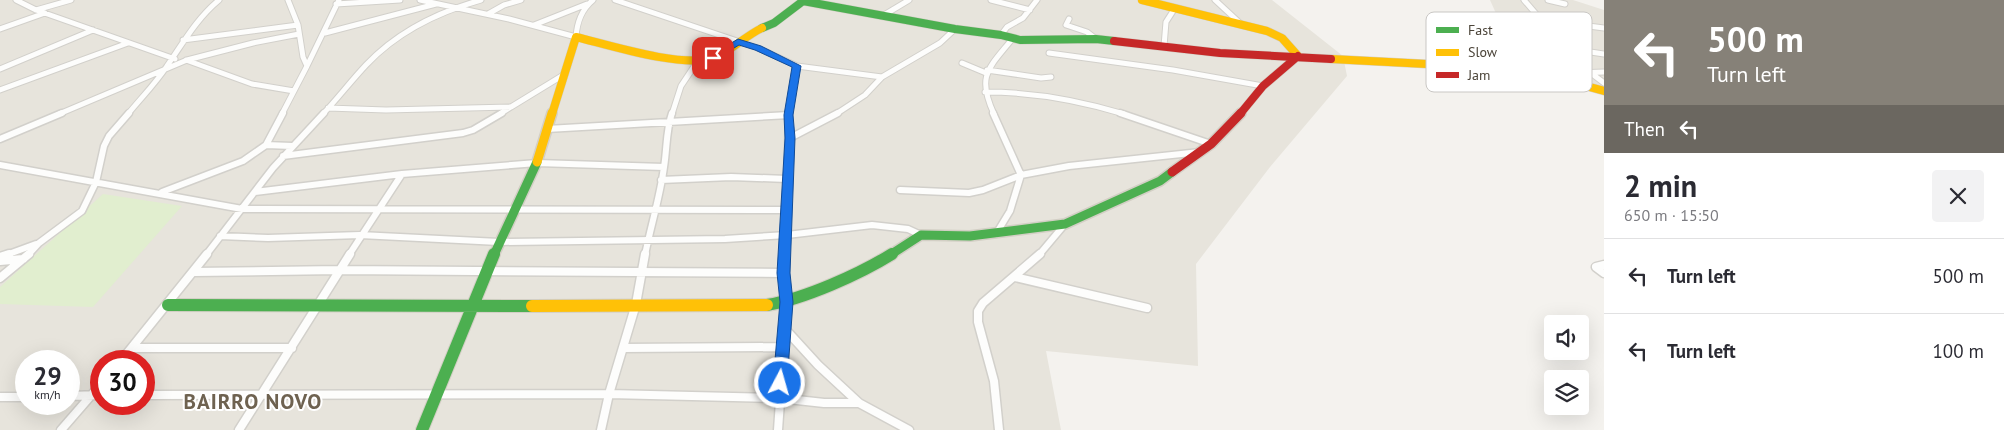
<!DOCTYPE html>
<meta charset="utf-8">
<style>
:root{--surface:#fff;--page:#f2f2f3;--text:#2b2b33;--muted:#7c7c81;--line:#e1e1e2}
body{margin:0;font-family:"PT Sans",sans-serif;background:var(--page);color:var(--text);height:100vh;display:flex;flex-direction:column;font-size:19px;white-space:nowrap}
*{box-sizing:border-box;margin:0}
p{font-size:16px;color:var(--muted)}
.icon{flex:none;width:28px;height:28px;fill:none;stroke:currentColor;stroke-width:2;stroke-linecap:round;stroke-linejoin:round}
.map{position:relative;flex:1;overflow:hidden}
.side{display:flex;flex-direction:column;background:var(--surface);width:400px}
.side>*{flex:none}
.guide{background:#868178;color:#fff;overflow:hidden}
.buttons{position:absolute;left:1544px;top:315px;display:grid;gap:10px}
.buttons a{display:grid;place-items:center;width:45px;height:45px;border-radius:5px;background:var(--surface);box-shadow:0 5px 20px #0002;font-size:25px}
.speed{position:absolute;left:15px;top:350px;display:flex;gap:10px;font-size:25px;font-weight:700;text-align:center}
.speed>*{display:grid;place-content:center;width:65px;height:65px;border-radius:50%;background:var(--surface);box-shadow:0 5px 20px #0002;line-height:1}
.speed small{font-size:12px;font-weight:400}
.speed .limit{border:8px solid #d22;background:#fff;color:#111}
.pin{position:absolute;display:grid;place-items:center;width:42px;height:42px;color:#fff;margin:-21px;border-radius:10px;box-shadow:0 2px 8px #0006}
.me{position:absolute;width:55px;margin:-28px;rotate:6deg;stroke-linejoin:round;filter:drop-shadow(0 0 4px #0008)}
.turn{display:flex;align-items:center;gap:18px;height:105px;padding:0 20px;font-size:22px}
.turn .icon{width:65px;height:65px;stroke-width:2.5}
.turn b{display:block;font-size:35px;line-height:42px}
.then{display:flex;align-items:center;height:48px;padding:0 20px;background:#0003;gap:10px;font-size:19px}
.round{display:grid;place-items:center;flex:none;width:52px;height:52px;border-radius:5px;background:var(--page)}
.head{display:flex;align-items:center;justify-content:space-between;height:85px;padding:0 20px}
h1{font-size:30px;font-weight:700;line-height:38px}
ul{padding:0;list-style:none}
li{display:flex;align-items:center;gap:15px;height:75px;padding:0 20px;border-top:1px solid var(--line)}
li div{flex:1}
li b{display:block;font-size:19px}
li em{font-style:normal}
main{display:flex;flex:1;min-height:0}
.map>svg:first-child{display:block}
</style>
<main>
<div class="map">
<svg width="1604" height="430" viewBox="0 0 1604 430">
<rect width="100%" height="100%" fill="#f4f2ee"/>
<!-- residential -->
<path fill="#e7e4dc" fill-rule="evenodd" d="M0,0H1272L1343,56L1347,76L1270,167L1196,264L1198,366L1046,351L1061,430H0ZM26,361H69V404H26ZM101,361H144V404H101Z
M1490,0H1573L1604,10V89L1551,73L1444,64L1437,53L1512,49Z"/>
<!-- green -->
<path fill="#e1eecf" d="M103,194L182,206L93,307L0,304V287Z"/>
<g fill="none" stroke-linecap="round" stroke-linejoin="round">
<defs>
<path id="street-far2" d="M16,0L36,10L175,59
M420,0L509,19L576,37C577,22 581,10 593,0
M615,0L758,48L797,66L789,114
M991,0L1030,10
M1215,0L1241,24
M1524,0L1579,64L1604,83
M1548,0L1565,4
M336,4L400,0
M36,10L71,0
M488,14L504,5L521,0
M884,15L909,0
M1069,19L1066,25L1087,32L1096,39
M534,25L587,4
M1547,26L1581,25L1604,28
M0,29L45,13
M325,33L436,4
M1001,35L1007,27L1023,18L1037,0
M183,40L298,25
M1164,46L1166,22L1175,8
M1564,48L1604,54
M1049,53L1173,70L1263,86
M186,60L252,84L294,91
M962,63L986,73
M307,66L339,0
M797,66L882,77
M0,69L93,30
M987,70L1041,78L1051,77
M1547,74L1604,72
M0,90L128,43
M985,92C1033,92 1078,100 1124,114
M511,107L565,74
M328,108L386,110L511,107L500,114
M59,114L187,60L253,43L299,34
M128,114C141,98 156,83 167,66C183,43 197,18 219,0
M282,114L307,66L303,57L298,25L288,0
M323,114C338,98 351,81 366,65C397,32 438,12 481,0
M672,114L681,86L697,62
M836,114L865,95L882,77L940,43L955,29
M994,114C976,75 989,68 1013,38"/>
<path id="street-far1" d="M283,113L266,145L292,146
M993,113L1021,175L1010,211L996,234
M1120,113L1211,144
M547,129L789,115
M790,138L838,113
M0,139L62,113
M283,156L463,133L473,130L502,113
M0,165L242,209L786,210
M661,180L731,177L787,179
M900,190L969,193L983,190L1021,175L1069,166L1200,152
M162,192L243,161L266,145
M255,192L402,174
M220,236L268,238L360,235L499,242L725,239L787,235L872,225L908,229L921,235
M6,255L36,244
M28,255L39,243L82,211L96,182L104,146L109,136L129,113
M206,255L273,168L324,113
M349,255L402,174L537,163L664,167
M645,255C651,225 660,197 664,167C667,149 666,130 672,113
M785,255L789,113
M1039,255L1065,224"/>
<path id="street" d="M0,257L9,254
M0,261L23,259
M1604,265L1596,267L1604,273
M194,272L339,270L784,273
M1015,277L1147,308
M0,278L29,254
M786,330L818,365L859,403L909,430
M132,348H292
M623,348L784,347
M121,361L207,254
M144,395L609,394L779,398L824,403H859
M69,396L101,395
M0,397H26
M61,430L101,384
M239,430L350,254
M601,430L609,394L636,304L645,254
M778,430L787,302L784,273L785,254
M999,430L994,381L978,322V311L983,303L1040,254"/>
<path id="fast-far2" d="M762,28L774,23L803,1L955,29L1001,35L1020,40L1096,39L1114,41"/>
<path id="fast-far1" d="M494,255L537,162
M890,255L921,235L970,236L1065,224L1160,181L1172,172"/>
<path id="fast" d="M168,305L532,306
M767,305C804,299 860,274 892,254
M422,430L494,254"/>
<path id="slow-far2" d="M1142,0L1267,31L1282,38L1298,56
M1331,59L1446,65L1542,74L1604,91
M552,114L576,37C609,45 681,68 713,58C730,52 745,36 762,28"/>
<path id="slow-far1" d="M537,162L552,113"/>
<path id="slow" d="M532,306L767,305"/>
<path id="jam-far1" d="M1114,41L1220,53L1331,59
M1240,114L1263,86L1298,56"/>
<path id="jam" d="M1172,172L1211,144L1241,113"/>
</defs>
<!-- street-far2 casing -->
<use href="#street-far2" stroke="#d2d0cb" stroke-width="7"/>
<!-- street-far1 casing -->
<use href="#street-far1" stroke="#d2d0cb" stroke-width="9"/>
<!-- street casing -->
<use href="#street" stroke="#d2d0cb" stroke-width="11"/>
<!-- fast-far2 casing -->
<use href="#fast-far2" stroke="#d3cfc5" stroke-width="9"/>
<!-- fast-far1 casing -->
<use href="#fast-far1" stroke="#d3cfc5" stroke-width="12"/>
<!-- fast casing -->
<use href="#fast" stroke="#d3cfc5" stroke-width="14"/>
<!-- slow-far2 casing -->
<use href="#slow-far2" stroke="#d3cfc5" stroke-width="9"/>
<!-- slow-far1 casing -->
<use href="#slow-far1" stroke="#d3cfc5" stroke-width="12"/>
<!-- slow casing -->
<use href="#slow" stroke="#d3cfc5" stroke-width="14"/>
<!-- jam-far1 casing -->
<use href="#jam-far1" stroke="#d3cfc5" stroke-width="9"/>
<!-- jam casing -->
<use href="#jam" stroke="#d3cfc5" stroke-width="12"/>
<!-- street-far2 -->
<use href="#street-far2" stroke="#fdfdfc" stroke-width="5"/>
<!-- street-far1 -->
<use href="#street-far1" stroke="#fdfdfc" stroke-width="6"/>
<!-- street -->
<use href="#street" stroke="#fdfdfc" stroke-width="8"/>
<!-- fast-far2 -->
<use href="#fast-far2" stroke="#4caf50" stroke-width="8"/>
<!-- fast-far1 -->
<use href="#fast-far1" stroke="#4caf50" stroke-width="9"/>
<!-- fast -->
<use href="#fast" stroke="#4caf50" stroke-width="12"/>
<!-- slow-far2 -->
<use href="#slow-far2" stroke="#ffc107" stroke-width="8"/>
<!-- slow-far1 -->
<use href="#slow-far1" stroke="#ffc107" stroke-width="9"/>
<!-- slow -->
<use href="#slow" stroke="#ffc107" stroke-width="12"/>
<!-- jam-far1 -->
<use href="#jam-far1" stroke="#c62828" stroke-width="8"/>
<!-- jam -->
<use href="#jam" stroke="#c62828" stroke-width="9"/>
</g>
<!-- route -->
<path fill="#1a73e8" stroke="#114b97" d="M738,39L761,46L801,66L793,115L795,138L790,273L793,302L787,383L785,387L780,389L775,387L773,383L780,302L777,273L785,138L784,115L792,67L755,50L739,45L716,59H710V56Z"/>
<g text-anchor="middle" dominant-baseline="central" stroke-width="4" stroke-linejoin="round" paint-order="stroke">
<!-- near-district labels -->
<g font-size="21" font-weight="bold" letter-spacing="1" fill="#6e6250" stroke="#fff">
<text x="253" y="401">BAIRRO NOVO</text>
</g>
</g>
<!-- legend -->
<rect x="1426" y="12" width="166" height="80" rx="8" fill="#fff" stroke="#c9c7c4" stroke-width="1"/>
<rect x="1436" y="27" width="23" height="6" fill="#4caf50"/>
<rect x="1436" y="49" width="23" height="7" fill="#ffc107"/>
<rect x="1436" y="72" width="23" height="6" fill="#c62828"/>
<g font-size="14" fill="#4b4439">
<text x="1468" y="35">Fast</text>
<text x="1468" y="57">Slow</text>
<text x="1468" y="80">Jam</text>
</g>
</svg>
<div class="buttons">
<a><svg class="icon" aria-label="sound" viewBox="0 0 24 24"><path d="M4 9h4l5-4v14l-5-4H4zM17 9q2 3 0 6"/></svg></a>
<a><svg class="icon" aria-label="layers" viewBox="0 0 24 24"><path d="M12 4l9 5-9 5-9-5zM3 14l9 5 9-5"/></svg></a>
</div>
<div class="speed"><div>29<small>km/h</small></div><div class="limit">30</div></div>
<div class="pin" style="left:713px;top:58px;background:#d93025"><svg class="icon" aria-label="arrive" viewBox="0 0 24 24"><path d="M6 21V4h12l-3 4 3 4H6"/></svg></div>
<svg class="me" style="left:780px;top:383px" viewBox="-20 -20 40 40"><circle r="17" fill="#1a73e8" stroke="#fff" stroke-width="3"/><path d="M0-11L8 9 0 5-8 9z" fill="#fff"/></svg>
</div>
<section class="side">
<div class="guide">
<div class="turn"><svg class="icon" aria-label="left" viewBox="0 0 24 24"><path d="M17 20v-9H6M10 6l-5 5 5 5"/></svg><div><b>500 m</b>Turn left</div></div>
<div class="then">Then<svg class="icon" aria-label="left" viewBox="0 0 24 24"><path d="M17 20v-9H6M10 6l-5 5 5 5"/></svg></div>
</div>
<div class="head"><div><h1>2 min</h1><p>650 m · 15:50</p></div><a class="round"><svg class="icon" aria-label="close" viewBox="0 0 24 24"><path d="M6 6l12 12M18 6L6 18"/></svg></a></div>
<ul>
<li><svg class="icon" aria-label="left" viewBox="0 0 24 24"><path d="M17 20v-9H6M10 6l-5 5 5 5"/></svg><div><b>Turn left</b></div><em>500 m</em></li>
<li><svg class="icon" aria-label="left" viewBox="0 0 24 24"><path d="M17 20v-9H6M10 6l-5 5 5 5"/></svg><div><b>Turn left</b></div><em>100 m</em></li>
</ul>
</section>
</main>
